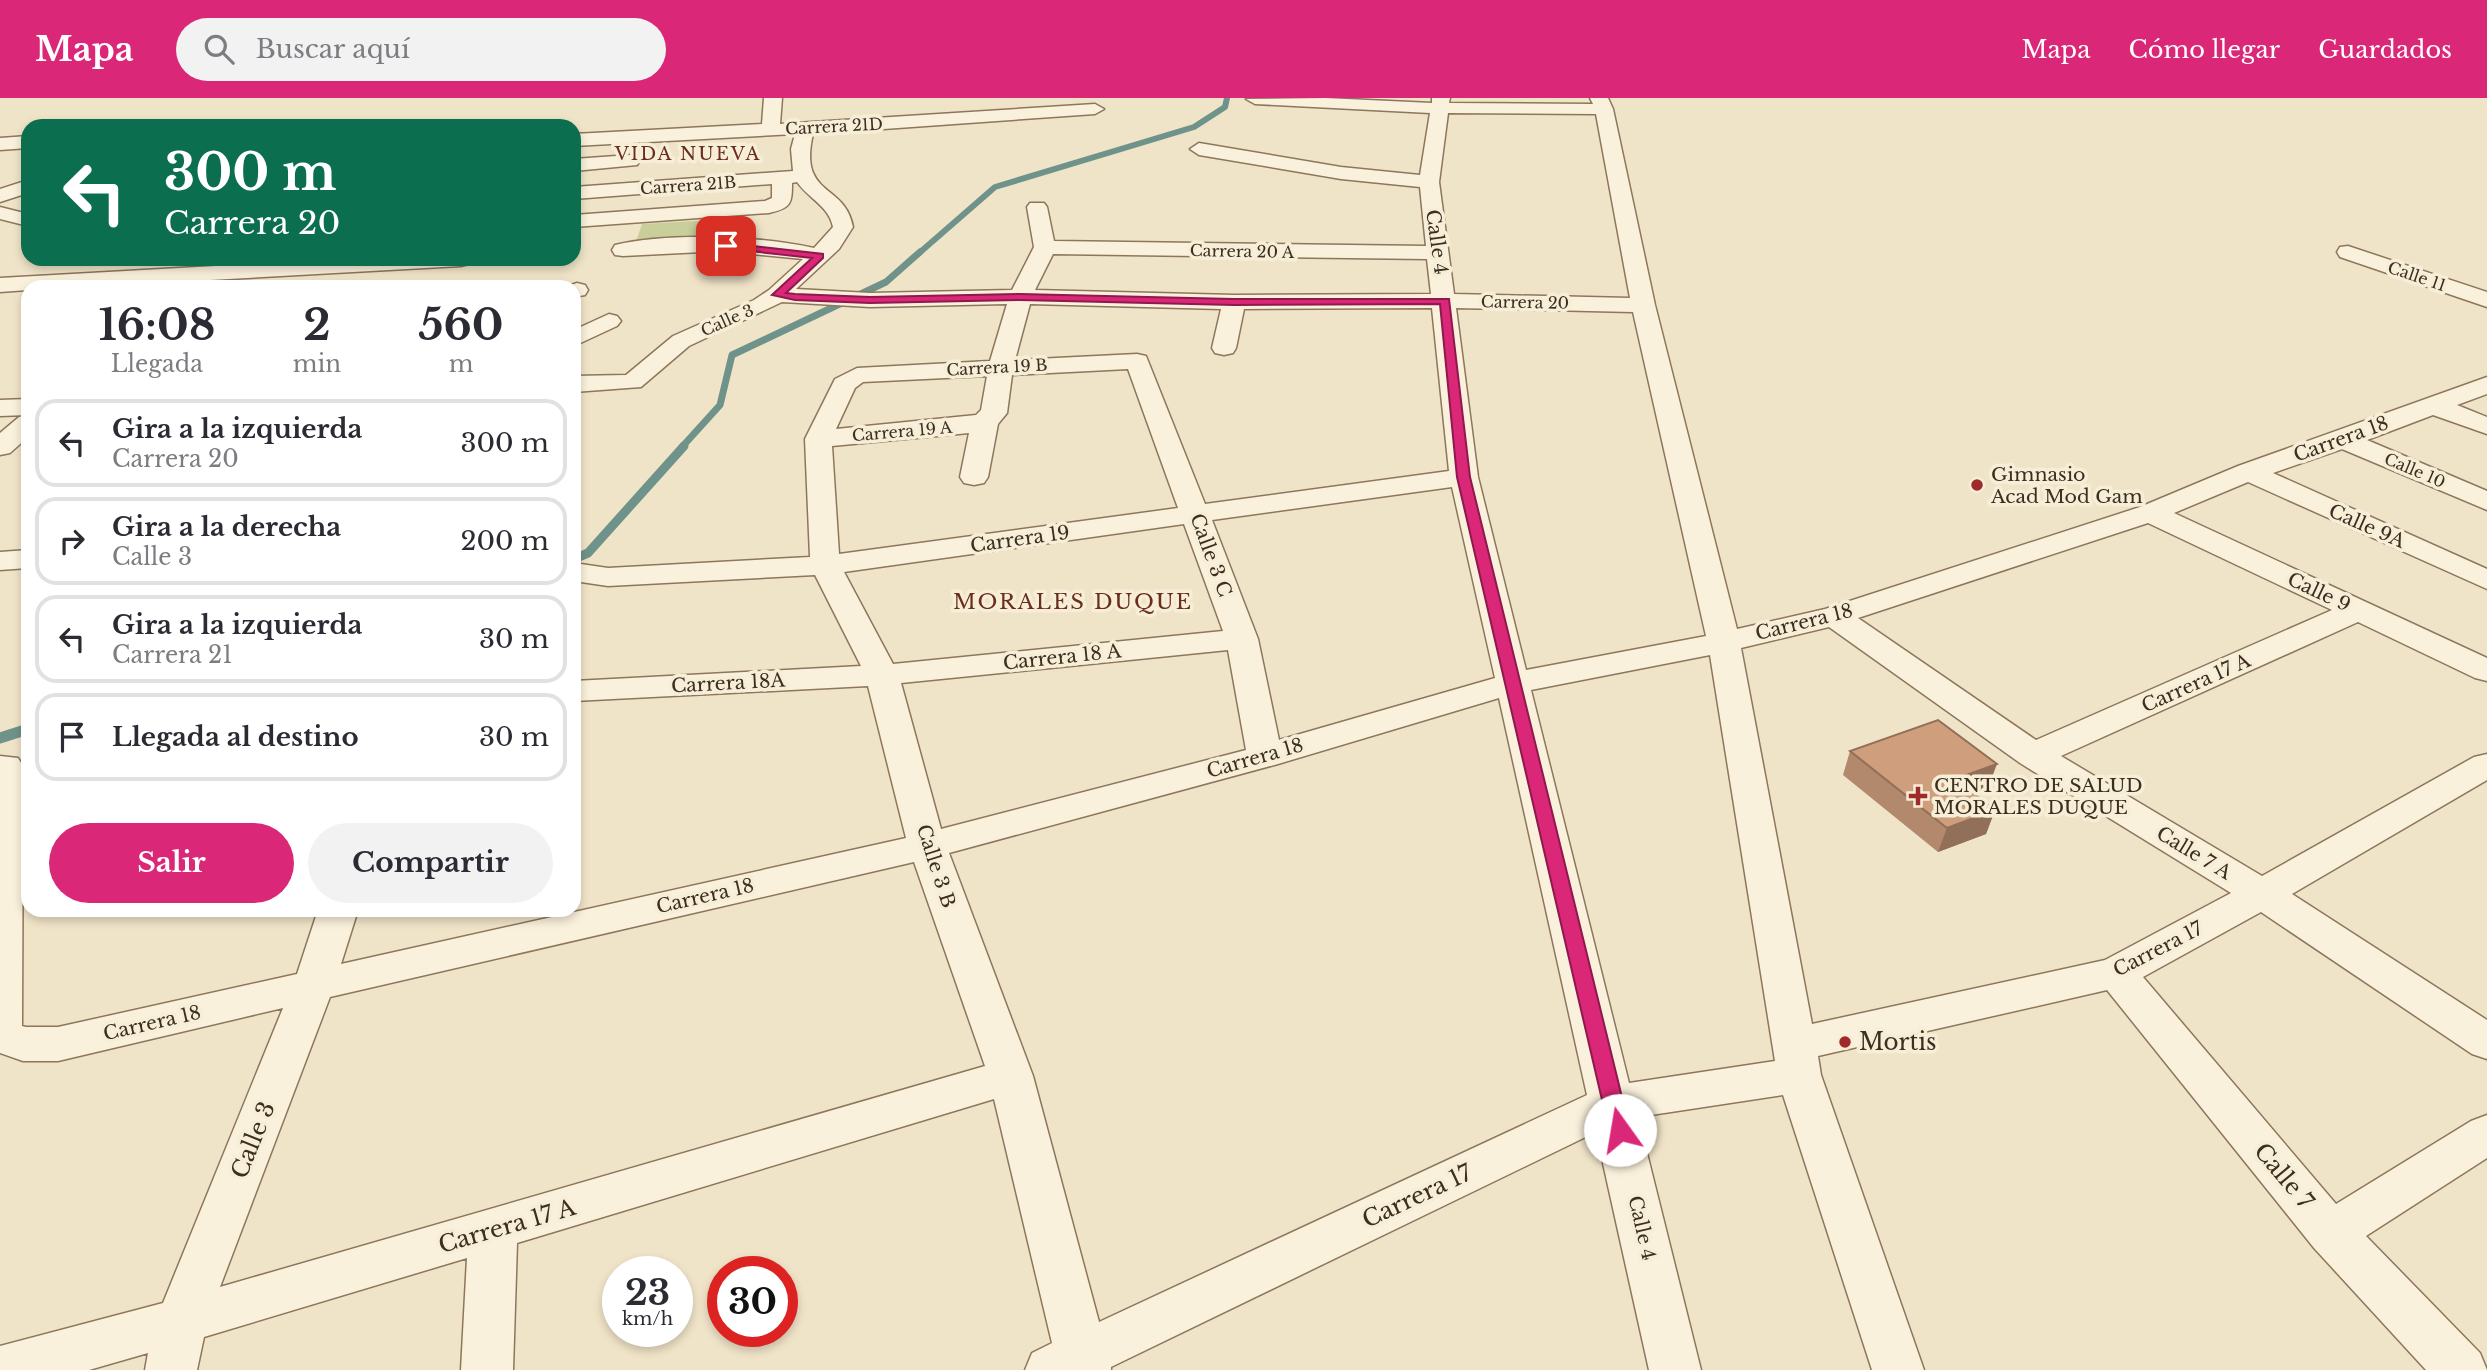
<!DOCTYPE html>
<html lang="es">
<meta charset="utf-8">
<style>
:root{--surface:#fff;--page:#f2f2f3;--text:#2b2b33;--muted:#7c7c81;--line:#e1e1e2;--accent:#db2777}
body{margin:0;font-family:"Libre Baskerville",serif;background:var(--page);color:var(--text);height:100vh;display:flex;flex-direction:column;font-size:26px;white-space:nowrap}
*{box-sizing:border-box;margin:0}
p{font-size:23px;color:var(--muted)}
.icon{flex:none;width:38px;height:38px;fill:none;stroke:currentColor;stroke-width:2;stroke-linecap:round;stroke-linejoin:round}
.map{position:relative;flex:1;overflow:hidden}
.drawer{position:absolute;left:21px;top:182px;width:560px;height:637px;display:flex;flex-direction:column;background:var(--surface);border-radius:21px;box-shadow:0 4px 10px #0003}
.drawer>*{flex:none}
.banner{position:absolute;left:21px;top:21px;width:560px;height:147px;border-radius:21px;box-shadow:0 4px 10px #0003;background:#0b6e4f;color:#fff;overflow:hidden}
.speed{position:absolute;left:602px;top:1158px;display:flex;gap:14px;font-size:35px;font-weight:700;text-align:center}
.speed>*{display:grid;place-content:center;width:91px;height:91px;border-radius:50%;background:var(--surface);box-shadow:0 4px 10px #0003;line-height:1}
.speed small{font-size:18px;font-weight:400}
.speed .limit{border:10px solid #d22;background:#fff;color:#111}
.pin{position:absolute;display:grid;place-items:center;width:60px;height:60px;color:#fff;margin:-30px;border-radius:14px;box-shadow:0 4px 10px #0006}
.me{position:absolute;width:77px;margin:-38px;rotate:347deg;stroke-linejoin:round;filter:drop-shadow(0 0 5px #0008)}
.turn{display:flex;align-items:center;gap:24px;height:147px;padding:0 28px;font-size:32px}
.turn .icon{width:91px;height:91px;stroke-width:2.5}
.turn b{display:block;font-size:49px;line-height:60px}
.eta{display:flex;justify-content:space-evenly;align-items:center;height:119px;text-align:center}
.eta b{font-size:42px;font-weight:700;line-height:49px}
.action{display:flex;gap:14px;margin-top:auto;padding:14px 28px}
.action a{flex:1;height:80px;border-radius:42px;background:var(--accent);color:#fff;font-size:28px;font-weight:700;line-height:80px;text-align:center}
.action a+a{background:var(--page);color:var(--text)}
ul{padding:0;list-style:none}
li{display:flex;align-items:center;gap:21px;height:88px;margin:0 14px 10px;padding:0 14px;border:4px solid var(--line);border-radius:21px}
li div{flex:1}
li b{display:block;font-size:26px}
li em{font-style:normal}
header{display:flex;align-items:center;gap:42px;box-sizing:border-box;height:98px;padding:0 35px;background:var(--accent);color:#fff}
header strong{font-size:33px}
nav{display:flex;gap:38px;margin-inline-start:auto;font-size:24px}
.search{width:490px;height:63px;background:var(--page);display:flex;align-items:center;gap:18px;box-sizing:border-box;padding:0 24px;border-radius:38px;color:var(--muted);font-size:26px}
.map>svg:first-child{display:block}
</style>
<header>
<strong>Mapa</strong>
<div class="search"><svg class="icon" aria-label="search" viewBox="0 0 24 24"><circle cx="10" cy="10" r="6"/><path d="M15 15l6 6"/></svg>Buscar aquí</div>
<nav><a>Mapa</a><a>Cómo llegar</a><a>Guardados</a></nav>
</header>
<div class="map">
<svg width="2487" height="1272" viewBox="0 0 2487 1272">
<rect width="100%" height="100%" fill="#f0e4c8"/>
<!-- green -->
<path fill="#c9cf9b" d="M747,120L742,140L635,146L642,126Z"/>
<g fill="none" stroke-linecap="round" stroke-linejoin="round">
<!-- stream-far3 -->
<path stroke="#6f938a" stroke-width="6" d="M918,156L995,89L1194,29L1225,9L1227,0"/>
<!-- stream-far2 -->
<path stroke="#6f938a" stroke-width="7" d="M682,349L720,307L732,257L886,184L920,154"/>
<!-- stream-far1 -->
<path stroke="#6f938a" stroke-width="9" d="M574,461L588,455L684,348"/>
<!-- stream -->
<path stroke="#6f938a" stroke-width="11" d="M0,640L28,631"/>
<defs>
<path id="minor" d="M764,0H782L780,26L1095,6L1104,11L1095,16L813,36C798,100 845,84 853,129L839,151L796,191L870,195L1012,192L1034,149L1027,109L1030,105H1044L1047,109L1054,143L1426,148L1420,89L1341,81L1199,57L1190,51L1199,45L1341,69L1420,77L1430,15L1255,6L1246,1L1325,0L1432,5V0H1450L1449,5L1593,6L1590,0H1608L1613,11L1655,207L1737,531L1825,511L2140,409L2238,368L2487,279V296L2457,307L2487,319V336L2433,317L2367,342L2487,393V412L2342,351L2273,375L2487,471V491L2248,384L2174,415L2487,560V583L2475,580L2358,524L2061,658L2262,778L2474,659L2487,656V682L2292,796L2487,922V961L2472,956L2261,814L2143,879L2336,1106L2471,1023L2487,1017V1060L2366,1138L2480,1255L2487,1272H2426L2314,1150L2107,892L1818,958L1821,977L1924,1272H1872L1783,997L1638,1019L1701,1272H1649L1596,1034L1111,1269V1272H1025L1032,1255L1052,1245L994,1001L517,1145L513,1272H461L467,1160L204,1239L197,1272H145L148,1255L89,1272H0V1248L163,1205L283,910L58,963H23L0,955V658L18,660L23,668L22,928L26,929H58L297,876L318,812H358L341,866L906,740L868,588L574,603V583L861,568L815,477L608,488L574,483V465L608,470L810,459L805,341L835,281L857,270L990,263L1007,206L870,209L782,204L689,248L641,289L574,294V278L626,277L673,238L754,202L769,192L803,161L722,153L623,158L615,157L612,152L615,147C668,134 761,138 814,150L833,129C829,108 809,101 797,84L792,85C792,106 791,110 769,115L574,129V117L765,103L772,100V86L574,101V89L793,73L791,51L795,36L574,48V36L762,26ZM1448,15L1596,16L1630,200L1454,196L1439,84ZM1053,156L1427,161L1431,196L1234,197L1035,192ZM1030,206L1221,211L1212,250L1215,255L1224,257L1233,255L1236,250L1244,211L1432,210L1449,373L1205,406L1146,258L1137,256L1015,262ZM1456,210L1633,214L1706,538L1526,572L1478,379ZM1128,271L1178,410L839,456L832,348L969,335L960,379L964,385L974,387L984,385L988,379L998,326L1007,315L1012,277ZM987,278L981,312L976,317L836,331L855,290L863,284ZM1452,389L1495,580L1279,642L1258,541L1212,422ZM2148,425L2332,512L2036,642L1858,520ZM1184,426L1223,533L893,566L844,474ZM1829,529L2020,665L2231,795L2105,862L1812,926L1741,550ZM1228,552L1246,652L941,731L901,585ZM1710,557L1775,963L1629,985L1531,592ZM1499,600L1587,997L1099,1224L1033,978L949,755L1278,666ZM914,764L985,968L220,1189L330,899Z
M157,23H181L190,28H148Z
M28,38V50L0,52V40Z
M630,57L640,63L637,67L574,73V61Z
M28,82V95L0,104V91Z
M0,109L28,116V128L0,121Z
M2348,148L2487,194V209L2340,159L2337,154L2340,149Z
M344,161H472L469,166L461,168L83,189H28V192L0,194V180Z
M577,185L585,187L588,192L585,197L574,199V189H565Z
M609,216L617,218L621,223L617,228L574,248V232Z
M28,301V317L0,318V302Z
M28,317V339L10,355L0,357V335L19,319Z
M28,452V470L0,472V454Z"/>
</defs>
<!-- minor casing -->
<use href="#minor" stroke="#8d765c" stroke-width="3"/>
<!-- minor -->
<use href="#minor" fill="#faf1dc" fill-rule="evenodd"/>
</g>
<!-- wall -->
<path fill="#b2896c" d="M1850,653L1988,690L1973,695L1995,712L1986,736L1938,754L1843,677Z"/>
<!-- shaded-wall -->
<path fill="#916f58" d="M1997,666L1988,690L1946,705L1955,681Z
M1995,712L1986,736L1938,754L1947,730Z"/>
<!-- building -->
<path fill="#cf9f7d" stroke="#916f58" stroke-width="2" d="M1938,622L1997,666L1955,681L1995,712L1947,730L1850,653Z"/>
<!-- route -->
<path fill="#db2777" stroke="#8e194d" stroke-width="2" d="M726,145L823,156V160L786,195L795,196L870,199L1020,196L1234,201H1449L1470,379L1630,1032L1627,1038L1620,1040L1612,1038L1609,1032L1457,379L1440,206L1234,207L1020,202L870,205L795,202L772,197L812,160L723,150V146Z"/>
<!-- markers -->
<g fill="#9e2a2b" stroke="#f7eed8" stroke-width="2.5">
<circle cx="1977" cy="387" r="7"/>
<path d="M1914.5 687.5h7v7h7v7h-7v7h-7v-7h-7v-7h7z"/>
<circle cx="1845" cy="944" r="7"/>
</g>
<g text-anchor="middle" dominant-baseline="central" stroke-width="7" stroke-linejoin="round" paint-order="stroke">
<!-- far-street labels -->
<g font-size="16" fill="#3d2e20" stroke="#f7eed8">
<text transform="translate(834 28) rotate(-3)">Carrera 21D</text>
<text transform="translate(688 87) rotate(-4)">Carrera 21B</text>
<text transform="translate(1242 153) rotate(1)">Carrera 20 A</text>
<text transform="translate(2417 178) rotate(19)">Calle 11</text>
<text transform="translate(1525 204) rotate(1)">Carrera 20</text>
<text transform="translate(727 222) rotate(-24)">Calle 3</text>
<text transform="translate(997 269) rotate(-3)">Carrera 19 B</text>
<text transform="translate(902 333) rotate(-5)">Carrera 19 A</text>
<text transform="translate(2415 372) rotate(23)">Calle 10</text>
</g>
<!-- far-neighbourhood labels -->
<g font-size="18" letter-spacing="2" fill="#6b2e1e" stroke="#f7eed8">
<text x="688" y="56">VIDA NUEVA</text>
</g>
<!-- street labels -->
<g font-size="19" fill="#3d2e20" stroke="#f7eed8">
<text transform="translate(1437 144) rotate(82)">Calle 4</text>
<text transform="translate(2341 341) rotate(-20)">Carrera 18</text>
<text transform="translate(2367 428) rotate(24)">Calle 9A</text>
<text transform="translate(1020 441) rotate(-8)">Carrera 19</text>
<text transform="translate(1211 457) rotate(70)">Calle 3 C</text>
<text transform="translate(2319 494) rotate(25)">Calle 9</text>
<text transform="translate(1804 524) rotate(-14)">Carrera 18</text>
<text transform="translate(1062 559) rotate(-6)">Carrera 18 A</text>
<text transform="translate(728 585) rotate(-3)">Carrera 18A</text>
<text transform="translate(2196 585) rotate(-24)">Carrera 17 A</text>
<text transform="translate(1255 660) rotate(-16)">Carrera 18</text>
<text transform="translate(2194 755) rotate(31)">Calle 7 A</text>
<text transform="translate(936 768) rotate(72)">Calle 3 B</text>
<text transform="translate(705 798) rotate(-13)">Carrera 18</text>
<text transform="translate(2158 851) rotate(-27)">Carrera 17</text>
<text transform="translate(152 925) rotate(-13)">Carrera 18</text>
<text transform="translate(1642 1130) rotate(77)">Calle 4</text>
</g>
<!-- poi labels -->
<g font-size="19" fill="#3d2e20" stroke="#f7eed8" text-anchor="start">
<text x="1991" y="376">Gimnasio<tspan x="1991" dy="22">Acad Mod Gam</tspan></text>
<text x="1934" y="687">CENTRO DE SALUD<tspan x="1934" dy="22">MORALES DUQUE</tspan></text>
</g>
<!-- neighbourhood labels -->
<g font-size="21" letter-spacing="2" fill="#6b2e1e" stroke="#f7eed8">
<text x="1073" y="504">MORALES DUQUE</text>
</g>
<!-- near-poi labels -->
<g font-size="23" fill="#3d2e20" stroke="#f7eed8" text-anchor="start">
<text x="1859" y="944">Mortis</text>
</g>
<!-- near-street labels -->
<g font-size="23" fill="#3d2e20" stroke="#f7eed8">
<text transform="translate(253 1042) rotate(-68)">Calle 3</text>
<text transform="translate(2284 1078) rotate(50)">Calle 7</text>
<text transform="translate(1417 1098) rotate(-25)">Carrera 17</text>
<text transform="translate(507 1128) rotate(-16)">Carrera 17 A</text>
</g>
</g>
</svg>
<div class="speed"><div>23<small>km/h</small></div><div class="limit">30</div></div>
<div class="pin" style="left:726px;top:148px;background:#d93025"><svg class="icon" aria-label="arrive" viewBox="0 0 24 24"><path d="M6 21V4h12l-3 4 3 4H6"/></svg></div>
<svg class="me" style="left:1620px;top:1032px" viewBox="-20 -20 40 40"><circle r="19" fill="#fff"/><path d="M0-13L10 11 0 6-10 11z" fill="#db2777"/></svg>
<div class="banner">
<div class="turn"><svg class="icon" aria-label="left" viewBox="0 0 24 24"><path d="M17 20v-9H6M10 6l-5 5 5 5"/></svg><div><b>300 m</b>Carrera 20</div></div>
</div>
<section class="drawer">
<div class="eta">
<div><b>16:08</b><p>Llegada</p></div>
<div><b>2</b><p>min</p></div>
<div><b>560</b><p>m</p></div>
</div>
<ul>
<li><svg class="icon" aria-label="left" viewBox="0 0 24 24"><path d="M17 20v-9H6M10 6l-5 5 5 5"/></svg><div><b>Gira a la izquierda</b><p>Carrera 20</p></div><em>300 m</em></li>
<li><svg class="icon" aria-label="right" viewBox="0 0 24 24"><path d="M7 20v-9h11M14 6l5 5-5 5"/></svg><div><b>Gira a la derecha</b><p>Calle 3</p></div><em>200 m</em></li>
<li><svg class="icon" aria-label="left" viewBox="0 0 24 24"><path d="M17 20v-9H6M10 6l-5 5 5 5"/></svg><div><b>Gira a la izquierda</b><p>Carrera 21</p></div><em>30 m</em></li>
<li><svg class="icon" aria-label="arrive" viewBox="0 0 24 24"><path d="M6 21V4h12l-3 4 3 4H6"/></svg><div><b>Llegada al destino</b></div><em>30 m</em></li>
</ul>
<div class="action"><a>Salir</a><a>Compartir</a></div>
</section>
</div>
